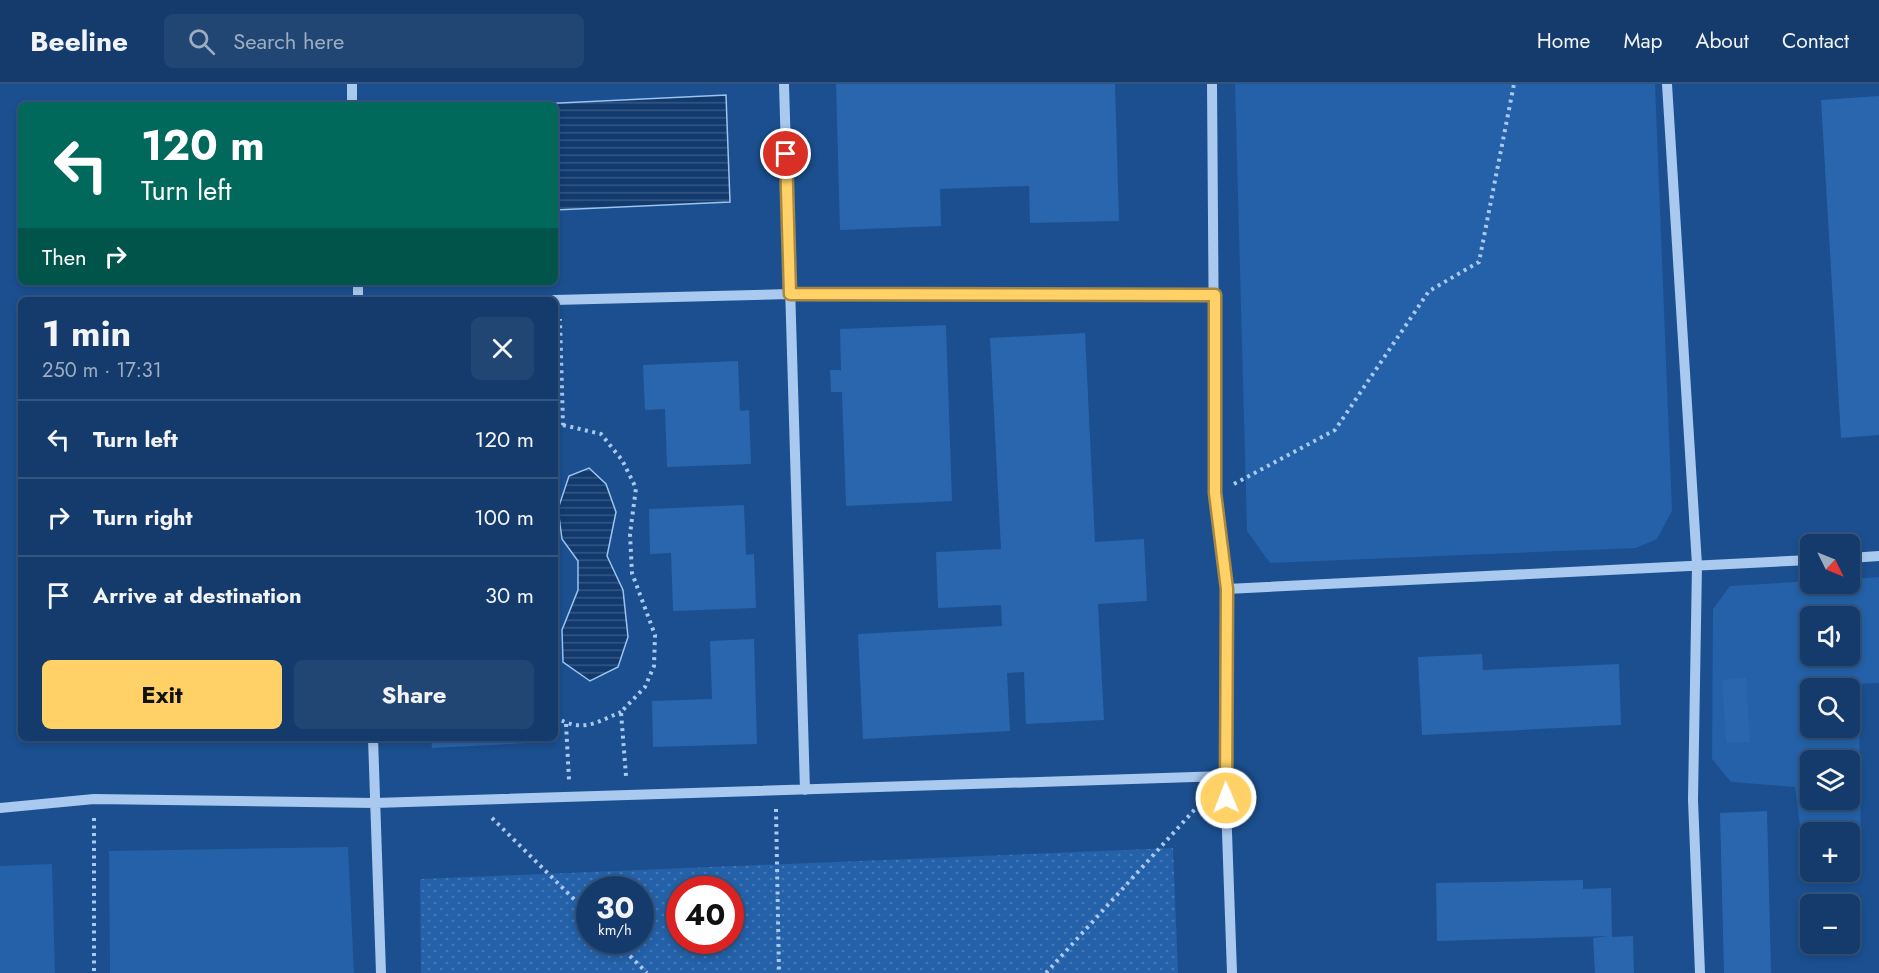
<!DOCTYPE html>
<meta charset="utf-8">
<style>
:root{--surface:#143b6b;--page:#214673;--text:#f1f3f6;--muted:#9dadc1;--line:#33557e;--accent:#ffd166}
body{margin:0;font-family:Jost,sans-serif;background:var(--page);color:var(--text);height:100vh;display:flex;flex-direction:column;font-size:22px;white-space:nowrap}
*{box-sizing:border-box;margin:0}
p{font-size:20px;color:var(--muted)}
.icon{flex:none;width:33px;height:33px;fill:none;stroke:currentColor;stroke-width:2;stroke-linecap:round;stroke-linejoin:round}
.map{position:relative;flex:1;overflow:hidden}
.details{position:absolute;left:18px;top:213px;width:540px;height:444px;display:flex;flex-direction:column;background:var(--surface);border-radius:9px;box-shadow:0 3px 9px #0003,0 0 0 2px var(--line)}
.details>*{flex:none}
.hud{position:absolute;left:18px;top:18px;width:540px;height:183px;border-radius:9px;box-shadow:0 3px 9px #0003,0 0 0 2px var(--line);background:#00695c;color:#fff;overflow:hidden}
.needle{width:39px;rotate:133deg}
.controls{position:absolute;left:1800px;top:450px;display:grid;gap:12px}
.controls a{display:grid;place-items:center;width:60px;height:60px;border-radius:9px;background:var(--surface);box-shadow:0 3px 9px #0003,0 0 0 2px var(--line);font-size:30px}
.speed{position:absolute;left:576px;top:792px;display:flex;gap:12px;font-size:30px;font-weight:700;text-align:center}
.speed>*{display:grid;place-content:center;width:78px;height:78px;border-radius:50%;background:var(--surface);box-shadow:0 3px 9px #0003,0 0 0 2px var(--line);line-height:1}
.speed small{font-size:15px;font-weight:400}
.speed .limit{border:9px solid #d22;background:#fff;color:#111}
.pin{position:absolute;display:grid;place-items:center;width:51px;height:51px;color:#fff;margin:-26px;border:3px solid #fff;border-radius:50%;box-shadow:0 2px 6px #0007}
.me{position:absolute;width:66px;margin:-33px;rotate:359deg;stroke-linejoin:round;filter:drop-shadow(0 0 4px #0008)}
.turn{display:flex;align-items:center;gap:21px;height:126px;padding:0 24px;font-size:27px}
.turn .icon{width:78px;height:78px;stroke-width:2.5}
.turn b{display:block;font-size:42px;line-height:51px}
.then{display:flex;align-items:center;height:57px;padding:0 24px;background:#0003;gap:12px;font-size:22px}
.round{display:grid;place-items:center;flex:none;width:63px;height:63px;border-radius:9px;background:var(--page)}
.summary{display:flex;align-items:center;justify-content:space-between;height:102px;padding:0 24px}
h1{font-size:36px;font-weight:700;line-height:45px}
.button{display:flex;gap:12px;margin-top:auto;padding:12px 24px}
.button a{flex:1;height:69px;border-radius:9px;background:var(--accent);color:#111;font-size:24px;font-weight:700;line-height:69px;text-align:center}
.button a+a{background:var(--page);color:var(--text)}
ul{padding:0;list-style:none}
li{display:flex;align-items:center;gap:18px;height:78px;padding:0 24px;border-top:2px solid var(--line)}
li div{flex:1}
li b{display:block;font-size:22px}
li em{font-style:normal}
header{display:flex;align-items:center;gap:36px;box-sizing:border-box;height:84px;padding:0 30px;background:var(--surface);border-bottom:2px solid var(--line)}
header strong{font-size:28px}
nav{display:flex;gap:33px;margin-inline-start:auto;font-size:21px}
.search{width:420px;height:54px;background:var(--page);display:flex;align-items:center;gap:15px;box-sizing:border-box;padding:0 21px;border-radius:9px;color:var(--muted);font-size:22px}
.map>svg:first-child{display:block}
</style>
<header>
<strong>Beeline</strong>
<div class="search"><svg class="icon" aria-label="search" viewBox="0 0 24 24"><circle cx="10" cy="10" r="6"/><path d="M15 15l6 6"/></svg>Search here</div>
<nav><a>Home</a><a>Map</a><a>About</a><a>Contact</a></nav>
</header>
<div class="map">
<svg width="1879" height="889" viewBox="0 0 1879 889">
<defs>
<pattern id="park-dots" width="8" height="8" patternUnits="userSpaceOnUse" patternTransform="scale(1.5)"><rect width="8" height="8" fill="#2461a8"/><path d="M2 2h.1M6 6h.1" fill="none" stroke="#4579b5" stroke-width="1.8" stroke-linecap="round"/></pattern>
<pattern id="water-rules" width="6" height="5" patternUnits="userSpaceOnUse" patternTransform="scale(1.5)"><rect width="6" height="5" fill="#123a6d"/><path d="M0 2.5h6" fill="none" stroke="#365883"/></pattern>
</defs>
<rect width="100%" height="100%" fill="#1b4f8f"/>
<!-- green -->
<path fill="#2461a8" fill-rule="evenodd" d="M1235,0H1655L1672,427L1657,455L1636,464L1270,479L1247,447Z
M1879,493V599L1859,600L1861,769L1850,780V748H1810V788H1842L1835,794L1806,789L1795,703L1731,698L1712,675L1713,525L1730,502L1810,497V500H1850V495ZM1810,532H1850V572H1810ZM1810,604H1850V644H1810ZM1810,676H1850V716H1810Z
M348,763L354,889H110L109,767Z
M52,780L55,889H0V782Z"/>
<!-- park -->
<path fill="url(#park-dots)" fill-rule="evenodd" d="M1173,764L1178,889H421L420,795ZM590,806H640V856H590ZM680,806H730V856H680Z"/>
<!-- water -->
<path fill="url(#water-rules)" stroke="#9cc4f0" stroke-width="1.5" d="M726,11L730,118L555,126V21H518Z
M589,384L606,400L616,428L607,472L623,506L628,553L618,583L590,597L563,578L562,546L578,506V477L562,455L558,425L569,392Z"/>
<!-- building -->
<path fill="#2a66ad" d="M836,0H1115L1119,137L1030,139L1029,102L940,105L941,142L840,146Z
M1879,12V351L1841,354L1821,16Z
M946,241L952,417L846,422L842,308H831L830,286H841L840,245Z
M1085,249L1095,458L1144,455L1147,517L1098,520L1104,636L1026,640L1024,588L1007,589L1010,647L863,655L858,550L1002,542L1001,521L938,524L936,468L1001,465L990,254Z
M738,277L740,327L749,326L751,380L667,383L665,325L645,326L643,281Z
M744,421L746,471L754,470L756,524L673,527L671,469L650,470L649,425Z
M754,555L757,660L653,663L652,617L712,615L710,557Z
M1482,570L1483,586L1619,580L1621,641L1422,651L1418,573Z
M1746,594L1750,658L1726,659L1722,596Z
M431,654H526L527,659L432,664Z
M1767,727L1771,889H1724L1720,729Z
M1583,796V805L1611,804L1612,853L1633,852L1634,889H1595L1593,854L1608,852L1437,857L1436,799Z"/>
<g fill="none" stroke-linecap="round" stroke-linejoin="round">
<!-- path -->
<path stroke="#a9c9ee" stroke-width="4" stroke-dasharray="3 4.5" stroke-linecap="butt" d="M563,341L601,350L622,376L636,404L630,450L632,489L655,551L654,582L645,603L621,628L626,692
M555,343L563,341L560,235
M1234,400L1335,346L1429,207L1479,178L1514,0
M555,633C582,649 595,639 621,628
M566,640L569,696
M776,725L779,889
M94,734V889
M492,734L590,831
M614,856L647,889
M1046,889L1207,712"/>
<!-- minor -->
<path stroke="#a9c9ee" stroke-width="10" d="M352,0V21
M784,0L805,706
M1212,0L1215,409L1227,505L1225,692L1232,889
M1667,0L1697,481L1693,716L1700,889
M358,198V216
M554,216L790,210L1215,211
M1850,474L1879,472
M1227,505L1810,476
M373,654L381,889
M0,724L94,715L375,719L1225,692"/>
</g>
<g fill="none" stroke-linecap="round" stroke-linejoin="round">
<defs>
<path id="route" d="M786,70L790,210L1215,211V409L1227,505L1226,714"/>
</defs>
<!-- route casing -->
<use href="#route" stroke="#a68842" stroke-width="15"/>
<!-- route -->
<use href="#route" stroke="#ffd166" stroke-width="10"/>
</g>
</svg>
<div class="controls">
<a><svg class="needle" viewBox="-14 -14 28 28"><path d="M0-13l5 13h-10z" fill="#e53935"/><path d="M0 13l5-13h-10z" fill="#9dadc1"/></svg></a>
<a><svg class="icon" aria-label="sound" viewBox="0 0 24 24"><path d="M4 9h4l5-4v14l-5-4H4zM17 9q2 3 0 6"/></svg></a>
<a><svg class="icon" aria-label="search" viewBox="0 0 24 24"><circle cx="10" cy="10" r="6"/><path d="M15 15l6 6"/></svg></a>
<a><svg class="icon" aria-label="layers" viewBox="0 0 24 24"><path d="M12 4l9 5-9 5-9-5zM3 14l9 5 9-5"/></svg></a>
<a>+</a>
<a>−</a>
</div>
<div class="speed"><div>30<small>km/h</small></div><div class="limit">40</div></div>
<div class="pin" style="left:786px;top:70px;background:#d93025"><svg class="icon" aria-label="arrive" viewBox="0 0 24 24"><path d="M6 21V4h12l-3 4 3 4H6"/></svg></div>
<svg class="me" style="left:1226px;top:714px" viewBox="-20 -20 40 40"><circle r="17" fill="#ffd166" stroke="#fff" stroke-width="3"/><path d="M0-11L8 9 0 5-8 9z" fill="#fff"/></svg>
<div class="hud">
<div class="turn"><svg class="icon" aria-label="left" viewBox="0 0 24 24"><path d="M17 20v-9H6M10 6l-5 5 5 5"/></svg><div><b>120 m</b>Turn left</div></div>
<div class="then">Then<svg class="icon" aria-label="right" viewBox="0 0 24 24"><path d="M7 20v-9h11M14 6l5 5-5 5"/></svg></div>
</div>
<section class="details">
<div class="summary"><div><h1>1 min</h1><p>250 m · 17:31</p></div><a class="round"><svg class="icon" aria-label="close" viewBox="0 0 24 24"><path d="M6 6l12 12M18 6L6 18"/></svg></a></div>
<ul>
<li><svg class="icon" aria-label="left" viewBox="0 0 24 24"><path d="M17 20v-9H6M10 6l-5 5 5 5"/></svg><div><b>Turn left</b></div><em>120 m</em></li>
<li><svg class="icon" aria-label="right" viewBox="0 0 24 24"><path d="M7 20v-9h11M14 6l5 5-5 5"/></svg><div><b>Turn right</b></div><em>100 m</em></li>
<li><svg class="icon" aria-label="arrive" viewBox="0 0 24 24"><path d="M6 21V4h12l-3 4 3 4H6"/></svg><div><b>Arrive at destination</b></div><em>30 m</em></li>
</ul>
<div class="button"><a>Exit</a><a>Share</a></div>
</section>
</div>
